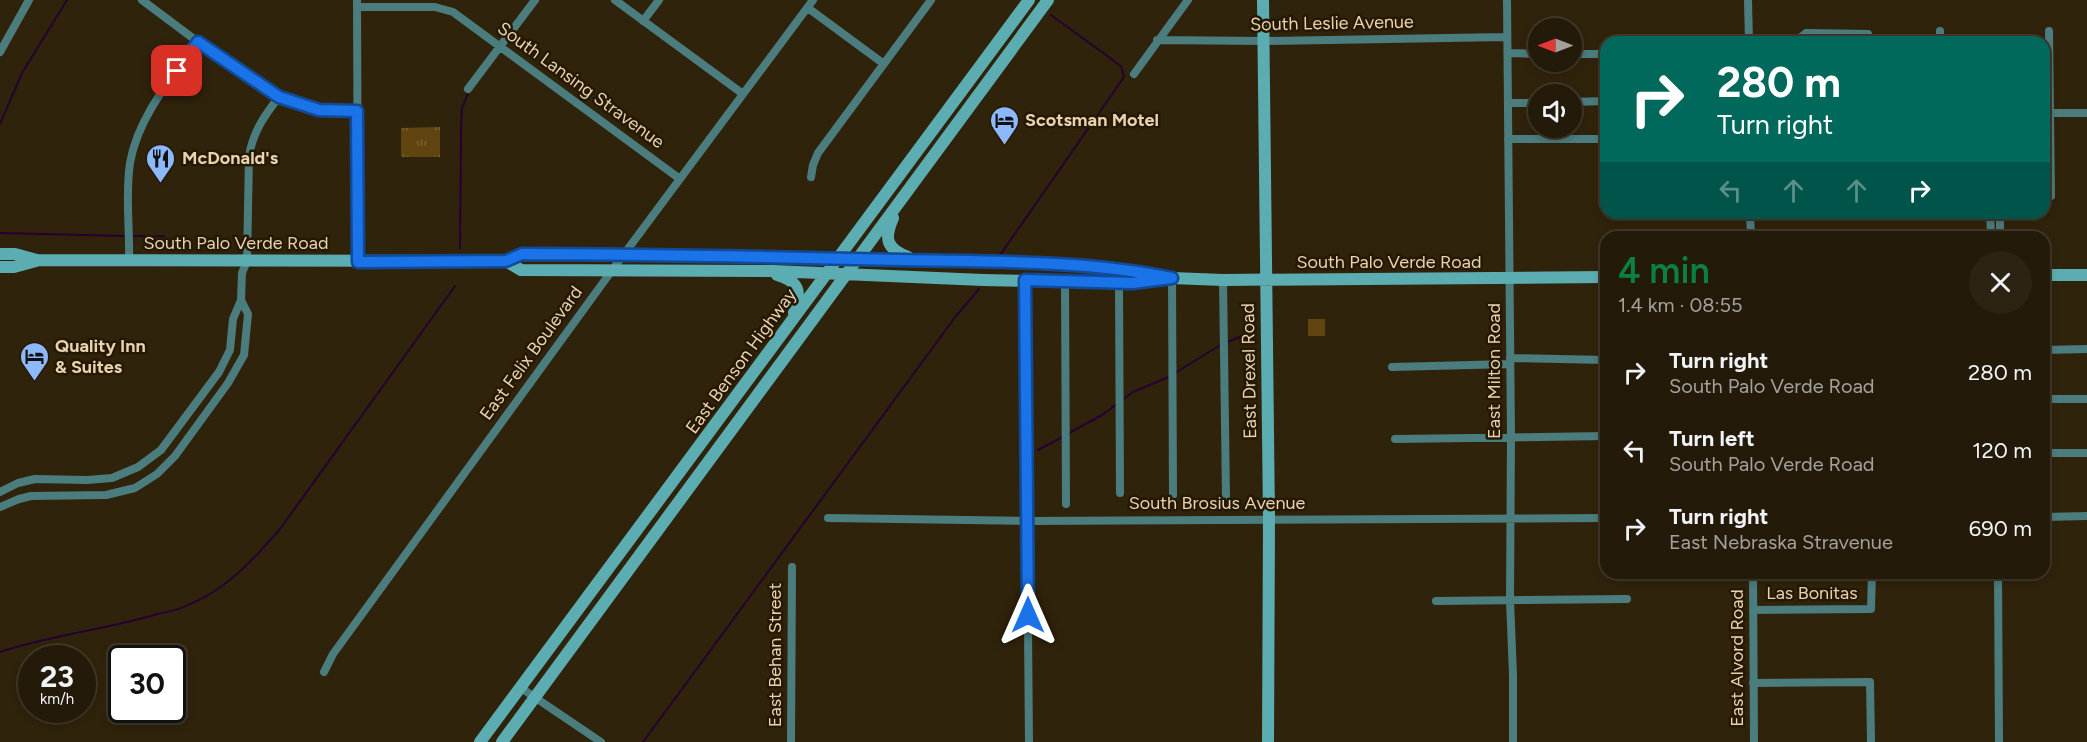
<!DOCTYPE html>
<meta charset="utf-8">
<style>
:root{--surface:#241a09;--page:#2c2312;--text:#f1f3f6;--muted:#a3a19c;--line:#41382a;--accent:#0b8043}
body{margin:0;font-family:Figtree,sans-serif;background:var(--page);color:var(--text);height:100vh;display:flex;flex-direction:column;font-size:22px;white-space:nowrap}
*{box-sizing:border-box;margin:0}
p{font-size:20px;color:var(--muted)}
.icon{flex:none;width:33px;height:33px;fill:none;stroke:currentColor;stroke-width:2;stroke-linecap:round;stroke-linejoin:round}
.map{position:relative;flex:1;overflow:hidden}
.details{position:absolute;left:1600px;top:231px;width:450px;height:348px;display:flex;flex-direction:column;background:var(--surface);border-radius:18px;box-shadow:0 3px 9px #0003,0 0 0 2px var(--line)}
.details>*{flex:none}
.banner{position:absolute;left:1600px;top:36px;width:450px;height:183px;border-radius:18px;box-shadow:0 3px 9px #0003,0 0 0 2px var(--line);background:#00695c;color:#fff;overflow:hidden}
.needle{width:39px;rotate:270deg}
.fabs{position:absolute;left:1528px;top:18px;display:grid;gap:12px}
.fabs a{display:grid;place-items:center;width:54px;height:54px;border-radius:50%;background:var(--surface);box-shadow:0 3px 9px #0003,0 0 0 2px var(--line);font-size:30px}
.speed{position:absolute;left:18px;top:645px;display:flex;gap:12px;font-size:30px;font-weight:700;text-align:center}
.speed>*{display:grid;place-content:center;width:78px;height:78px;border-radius:50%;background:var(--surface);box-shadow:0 3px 9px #0003,0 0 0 2px var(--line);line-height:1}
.speed small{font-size:15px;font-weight:400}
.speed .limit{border:3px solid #111;border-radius:9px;background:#fff;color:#111}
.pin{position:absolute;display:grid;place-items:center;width:51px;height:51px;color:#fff;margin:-26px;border-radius:12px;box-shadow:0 3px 9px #0006}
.me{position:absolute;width:66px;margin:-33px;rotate:0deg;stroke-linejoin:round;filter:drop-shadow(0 0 4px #0008)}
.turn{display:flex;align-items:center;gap:21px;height:126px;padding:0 18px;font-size:27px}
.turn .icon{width:78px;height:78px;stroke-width:2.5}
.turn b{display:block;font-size:42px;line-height:51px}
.lanes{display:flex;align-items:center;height:57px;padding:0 18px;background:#0003;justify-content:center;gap:30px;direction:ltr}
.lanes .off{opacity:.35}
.round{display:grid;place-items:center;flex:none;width:63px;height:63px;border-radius:32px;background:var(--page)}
.overview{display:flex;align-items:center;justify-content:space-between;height:102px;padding:0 18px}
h1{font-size:36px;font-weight:600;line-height:45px;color:var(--accent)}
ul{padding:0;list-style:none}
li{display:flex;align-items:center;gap:18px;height:78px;padding:0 18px}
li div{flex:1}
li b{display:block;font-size:22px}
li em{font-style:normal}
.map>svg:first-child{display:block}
</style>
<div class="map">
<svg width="2087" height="742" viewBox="0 0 2087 742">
<defs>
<pattern id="park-tufts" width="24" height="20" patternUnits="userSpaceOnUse" patternTransform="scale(1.5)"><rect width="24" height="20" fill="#614510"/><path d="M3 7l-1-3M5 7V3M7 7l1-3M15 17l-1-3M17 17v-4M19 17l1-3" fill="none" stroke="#785f30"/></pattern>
</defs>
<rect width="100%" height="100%" fill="#30230c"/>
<!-- park -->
<path fill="url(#park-tufts)" d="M440,127V157H401V128Z"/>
<!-- pitch -->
<path fill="#614510" d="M1308,319H1325V336H1308Z"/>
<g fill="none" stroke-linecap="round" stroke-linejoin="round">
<!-- stream -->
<path stroke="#270131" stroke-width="2" d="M0,124L22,73L67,0
M0,233L125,236
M131,236H164
M460,248L461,130L462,108L468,93
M998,258L1124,77L1121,66L1051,15
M1227,342L1255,331
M1175,373L1222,344
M1122,400L1133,392L1171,376
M1069,433L1102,415L1118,403
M1038,450L1064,436
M0,652C51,635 105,630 157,614C167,612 179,610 188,605C226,590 254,559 280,529L455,286
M643,742L956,316L979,289"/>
<!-- street -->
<path stroke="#4b7c7e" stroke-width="8" d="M142,0L198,42L279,97L319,110L357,111
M357,0L358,262
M615,0L743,94
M1507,0L1511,437L1510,600L1513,675V742
M1748,0L1749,42
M357,7H435L453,12L680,179
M808,8L884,64
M643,21L659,0
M1940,31V42
M2049,31L2051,196
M1157,40L1263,41L1507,37
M1800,42L1801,37L1806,33L1868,34
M0,52L29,0
M1508,53L1539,54
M1572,54H1606
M1134,74L1188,0
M468,89L535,0
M1572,102L1606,101
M1508,103H1539
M2044,113H2087
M1508,139H1606
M811,177L813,165L818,153L931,0
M1750,213L1751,237
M1990,213L1991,234L1993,237
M1998,237L2000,234V213
M129,261C130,229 125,195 130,163C138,117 171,79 198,42
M1172,278L1173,495
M1223,280L1226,497
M1025,281L1029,742
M1065,282L1066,504
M1119,283L1120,493
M241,300L242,273L247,261L249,156C253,132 264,116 279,97
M2044,350L2087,349
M1510,358L1606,360
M1392,367L1510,364
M2044,399H2087
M1395,439L1606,436
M2044,453H2087
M0,492L18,483L35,479L87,480L112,478L138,467L161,450L219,372L230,350L233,319L241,300L248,314L244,355L228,383L175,456L157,474L135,488L106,495L31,496L19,499L0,507
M2044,517L2087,516
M828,518L1027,521L1606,518
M1753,573L1754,742
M1998,573L1999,742
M1436,601L1627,599
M1753,610L1871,609L1872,573
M324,672L333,654L613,269L813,0
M1753,683L1870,682L1871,742
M521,688L601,742
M791,742L792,567"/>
<!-- secondary -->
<path stroke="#5cadb1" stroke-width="12" d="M1263,0L1269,519L1268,742
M893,218C884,238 886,249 908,257
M0,254H15L37,260L506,261L522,254C652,254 783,257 913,260C999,262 1088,261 1172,278
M506,261L521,270L773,271L983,280L1119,283L1172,278L1223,280L1606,277
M0,267H14L36,261
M777,275C799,281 802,292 794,313
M2044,275H2087
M480,742L1029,0
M502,742L1048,0"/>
</g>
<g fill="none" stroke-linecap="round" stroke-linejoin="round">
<defs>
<path id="route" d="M177,71L198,42L279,97L319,110L357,111L358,262L506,261L522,254C649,254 777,257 904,260C992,262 1085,260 1172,278L1132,283L1025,280L1028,615"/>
</defs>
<!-- route casing -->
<use href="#route" stroke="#114b97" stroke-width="15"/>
<!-- route -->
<use href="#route" stroke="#1a73e8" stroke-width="10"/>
</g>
<!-- icons -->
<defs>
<symbol id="hotel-pin" viewBox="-11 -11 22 30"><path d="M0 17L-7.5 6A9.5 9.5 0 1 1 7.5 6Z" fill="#8db9fc" stroke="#261903"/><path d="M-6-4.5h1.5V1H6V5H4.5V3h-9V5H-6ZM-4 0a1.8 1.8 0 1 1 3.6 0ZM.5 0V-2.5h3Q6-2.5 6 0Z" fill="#111"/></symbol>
<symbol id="restaurant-pin" viewBox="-11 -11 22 30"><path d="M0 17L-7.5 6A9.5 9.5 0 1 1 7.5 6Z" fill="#8db9fc" stroke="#261903"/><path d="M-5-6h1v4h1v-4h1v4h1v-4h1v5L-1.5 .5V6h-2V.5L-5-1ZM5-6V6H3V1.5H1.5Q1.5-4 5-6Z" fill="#111"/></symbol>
</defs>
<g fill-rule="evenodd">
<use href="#hotel-pin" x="988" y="104" width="33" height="45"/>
<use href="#restaurant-pin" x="144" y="142" width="33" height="45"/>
<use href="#hotel-pin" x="18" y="340" width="33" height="45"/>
</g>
<g text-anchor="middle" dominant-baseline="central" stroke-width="5" stroke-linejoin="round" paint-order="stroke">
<!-- street labels -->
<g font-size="18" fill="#e8d2b0" stroke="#261903">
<text transform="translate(1332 23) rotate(-1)">South Leslie Avenue</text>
<text transform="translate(581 85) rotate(36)">South Lansing Stravenue</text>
<text x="236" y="243">South Palo Verde Road</text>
<text x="1389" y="262">South Palo Verde Road</text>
<text transform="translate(531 353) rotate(-54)">East Felix Boulevard</text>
<text transform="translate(741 361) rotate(-54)">East Benson Highway</text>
<text transform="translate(1249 371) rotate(-91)">East Drexel Road</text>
<text transform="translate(1494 371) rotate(-90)">East Milton Road</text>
<text x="1217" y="503">South Brosius Avenue</text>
<text x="1812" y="593">Las Bonitas</text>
<text transform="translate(775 655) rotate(-90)">East Behan Street</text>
<text transform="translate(1737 658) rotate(-90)">East Alvord Road</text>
</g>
<!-- poi labels -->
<g font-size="18" font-weight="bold" fill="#e8d2b0" stroke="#261903" text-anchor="start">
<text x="1025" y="120">Scotsman Motel</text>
<text x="182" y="158">McDonald's</text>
<text x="55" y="346">Quality Inn<tspan x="55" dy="21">&amp; Suites</tspan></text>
</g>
</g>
</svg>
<div class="fabs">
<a><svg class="needle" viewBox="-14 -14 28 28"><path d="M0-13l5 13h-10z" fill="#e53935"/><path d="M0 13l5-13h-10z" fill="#a3a19c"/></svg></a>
<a><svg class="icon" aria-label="sound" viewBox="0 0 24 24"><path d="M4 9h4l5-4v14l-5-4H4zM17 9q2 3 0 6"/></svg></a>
</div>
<div class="speed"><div>23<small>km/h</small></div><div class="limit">30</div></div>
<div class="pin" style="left:177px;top:71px;background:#d93025"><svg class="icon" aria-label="arrive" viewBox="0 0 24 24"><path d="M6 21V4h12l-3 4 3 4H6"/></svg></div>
<svg class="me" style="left:1028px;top:615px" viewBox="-20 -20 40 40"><path d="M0-17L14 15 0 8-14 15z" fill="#1a73e8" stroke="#fff" stroke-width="4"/></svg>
<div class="banner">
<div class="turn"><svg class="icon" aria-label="right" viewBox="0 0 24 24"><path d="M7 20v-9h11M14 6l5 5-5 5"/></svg><div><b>280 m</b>Turn right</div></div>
<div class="lanes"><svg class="icon off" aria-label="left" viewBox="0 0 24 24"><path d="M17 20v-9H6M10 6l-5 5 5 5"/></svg><svg class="icon off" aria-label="ahead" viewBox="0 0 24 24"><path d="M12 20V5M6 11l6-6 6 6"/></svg><svg class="icon off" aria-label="ahead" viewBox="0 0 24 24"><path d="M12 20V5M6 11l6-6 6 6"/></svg><svg class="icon" aria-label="right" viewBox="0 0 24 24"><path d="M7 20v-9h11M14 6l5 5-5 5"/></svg></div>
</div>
<section class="details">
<div class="overview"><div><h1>4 min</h1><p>1.4 km · 08:55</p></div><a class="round"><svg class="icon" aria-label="close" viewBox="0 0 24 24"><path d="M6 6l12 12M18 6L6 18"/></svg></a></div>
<ul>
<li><svg class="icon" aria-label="right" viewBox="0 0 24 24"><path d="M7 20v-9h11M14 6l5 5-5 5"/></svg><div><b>Turn right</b><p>South Palo Verde Road</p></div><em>280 m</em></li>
<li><svg class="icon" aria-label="left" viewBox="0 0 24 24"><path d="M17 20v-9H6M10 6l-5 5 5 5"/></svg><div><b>Turn left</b><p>South Palo Verde Road</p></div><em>120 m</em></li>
<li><svg class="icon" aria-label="right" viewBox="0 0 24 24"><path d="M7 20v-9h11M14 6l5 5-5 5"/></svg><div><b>Turn right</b><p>East Nebraska Stravenue</p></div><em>690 m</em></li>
</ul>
</section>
</div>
